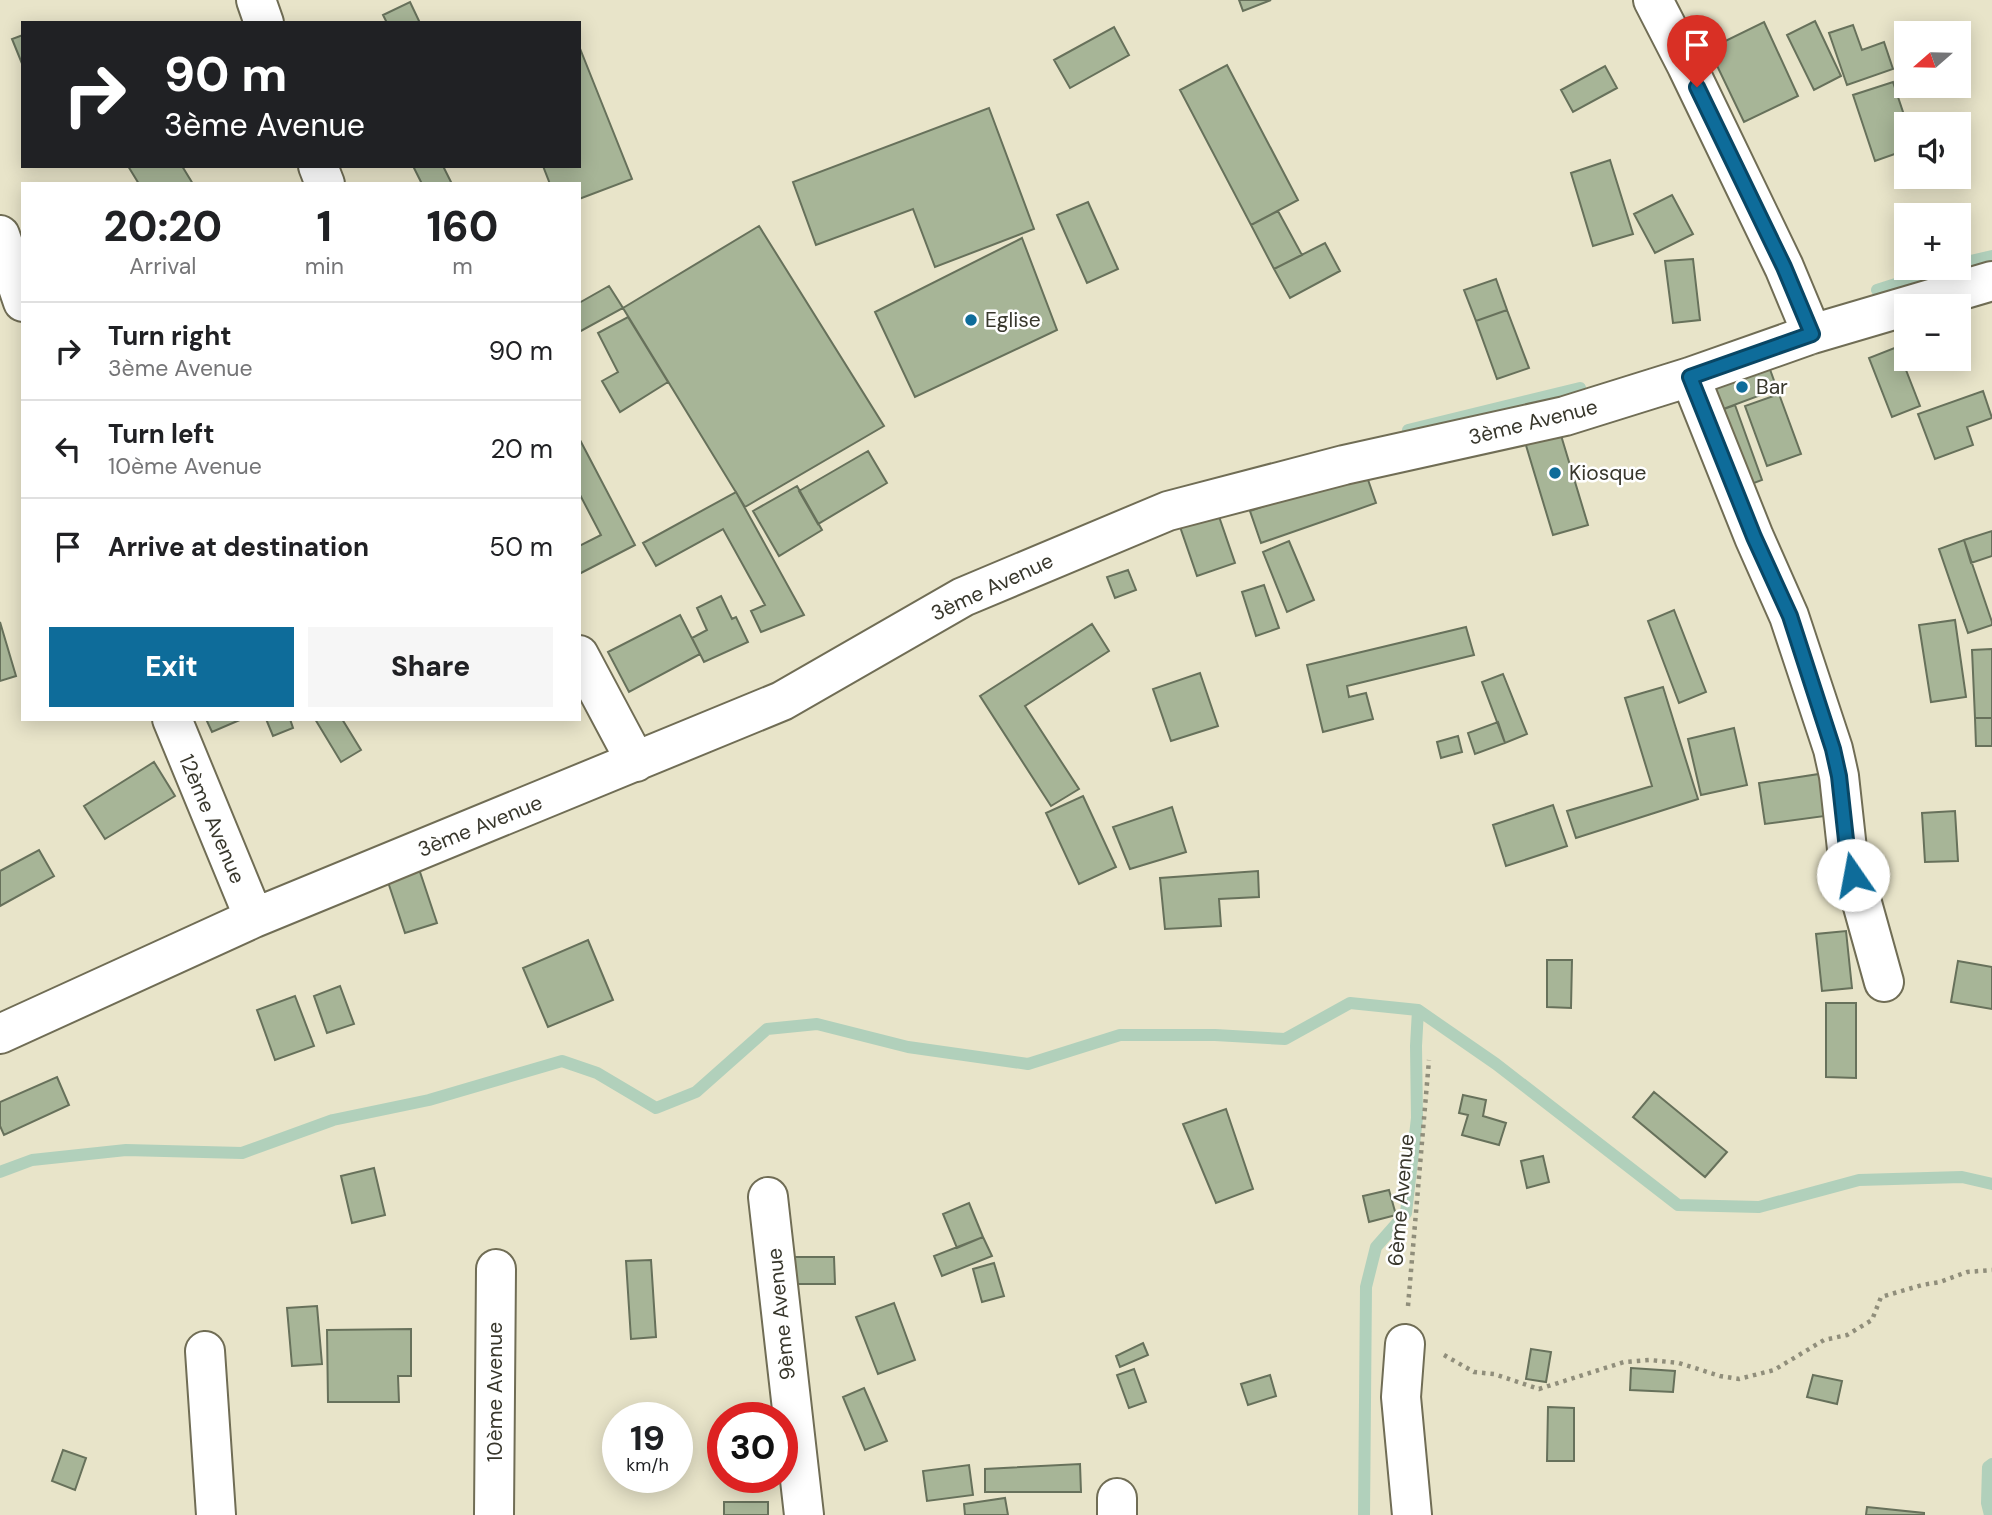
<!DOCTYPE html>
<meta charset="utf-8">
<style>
:root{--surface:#fff;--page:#f6f6f6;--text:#202124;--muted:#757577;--line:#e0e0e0;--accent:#0e6c9a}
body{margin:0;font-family:"DM Sans",sans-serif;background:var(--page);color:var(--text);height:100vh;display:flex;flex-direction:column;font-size:26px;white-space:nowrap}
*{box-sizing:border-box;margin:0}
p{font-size:23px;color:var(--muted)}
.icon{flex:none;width:38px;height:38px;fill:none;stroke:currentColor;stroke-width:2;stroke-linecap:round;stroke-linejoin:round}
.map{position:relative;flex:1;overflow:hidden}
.sheet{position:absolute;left:21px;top:182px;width:560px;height:539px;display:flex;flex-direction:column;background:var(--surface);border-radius:0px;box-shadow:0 4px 18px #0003}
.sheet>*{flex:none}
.hud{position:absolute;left:21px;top:21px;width:560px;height:147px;border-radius:0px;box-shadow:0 4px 18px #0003;background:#202124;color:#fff;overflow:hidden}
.needle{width:46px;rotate:250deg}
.buttons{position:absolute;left:1894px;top:21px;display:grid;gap:14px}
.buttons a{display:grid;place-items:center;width:77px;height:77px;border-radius:0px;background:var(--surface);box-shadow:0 4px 18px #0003;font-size:35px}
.speed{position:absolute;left:602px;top:1402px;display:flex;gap:14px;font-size:35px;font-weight:700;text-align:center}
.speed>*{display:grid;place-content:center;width:91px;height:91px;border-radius:50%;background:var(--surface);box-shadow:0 4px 18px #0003;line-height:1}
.speed small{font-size:18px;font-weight:400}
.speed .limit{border:10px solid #d22;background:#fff;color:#111}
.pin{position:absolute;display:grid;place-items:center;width:60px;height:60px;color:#fff;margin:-72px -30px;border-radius:50% 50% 50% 0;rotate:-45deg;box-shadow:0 0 7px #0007}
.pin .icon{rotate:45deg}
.me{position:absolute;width:77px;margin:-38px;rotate:348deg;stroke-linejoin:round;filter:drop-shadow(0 0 5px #0008)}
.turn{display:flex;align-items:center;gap:24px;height:147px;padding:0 28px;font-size:32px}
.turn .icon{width:91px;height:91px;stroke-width:2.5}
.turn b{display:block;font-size:49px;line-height:60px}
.eta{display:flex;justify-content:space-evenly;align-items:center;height:119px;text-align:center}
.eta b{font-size:42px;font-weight:800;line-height:49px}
.primary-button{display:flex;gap:14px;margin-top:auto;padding:14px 28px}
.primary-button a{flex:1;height:80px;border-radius:0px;background:var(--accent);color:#fff;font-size:28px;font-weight:800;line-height:80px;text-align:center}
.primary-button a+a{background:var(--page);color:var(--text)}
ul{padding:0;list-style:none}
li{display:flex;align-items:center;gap:21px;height:98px;padding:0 28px;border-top:2px solid var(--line)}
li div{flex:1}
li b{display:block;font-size:26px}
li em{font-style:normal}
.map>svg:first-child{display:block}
</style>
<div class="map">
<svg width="1992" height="1515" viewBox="0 0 1992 1515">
<rect width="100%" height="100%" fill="#e8e4c9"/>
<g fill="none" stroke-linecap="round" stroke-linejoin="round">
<!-- stream -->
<path stroke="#b1d0bb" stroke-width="12" d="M1958,264L1992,256
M1877,290L1946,268
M1408,430L1580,388
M0,1172L32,1160L126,1150L242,1153L333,1120L429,1100L562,1061L597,1073L656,1108L696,1092L767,1029L817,1024L908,1047L1028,1064L1120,1035H1215L1285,1039L1350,1003L1418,1010L1496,1064L1678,1205L1759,1207L1859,1180L1962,1177L1992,1184
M1364,1515L1366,1287L1376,1247L1406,1213L1417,1118L1416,1046L1418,1010
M1990,1515L1987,1503L1988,1467L1992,1464"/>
</g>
<!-- building -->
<path fill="#a7b597" stroke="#67715b" stroke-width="2" d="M1239,0H1271L1243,11Z
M410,2L420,23H387L383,15Z
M1815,21L1841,76L1814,90L1787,35Z
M1764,22L1798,96L1744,122L1709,49Z
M1853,25L1862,50L1884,42L1893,69L1847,85L1829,33Z
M1114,27L1129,55L1070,88L1054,60Z
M23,35V66L12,39Z
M579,46L632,179L579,199V184H550L543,166H579Z
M1227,65L1298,200L1251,225L1180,90Z
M1605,66L1617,88L1573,112L1561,90Z
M1893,82L1907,124L1906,150L1875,161L1853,95Z
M989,108L1034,229L935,267L913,209L816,245L793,182Z
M1610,160L1633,234L1593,246L1571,173Z
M128,166H182L193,184H139Z
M413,166H443L452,184H422Z
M1672,195L1693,234L1655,253L1634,214Z
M1088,202L1118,269L1087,283L1057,215Z
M1278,211L1302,255L1274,269L1251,225Z
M759,226L884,426L745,507L623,308Z
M1022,238L1057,330L915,397L875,312Z
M1325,243L1340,271L1290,298L1274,269Z
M1693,259L1700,320L1673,323L1665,261Z
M1496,279L1507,310L1476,321L1464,290Z
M609,286L623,308L579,332V303Z
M1507,310L1529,368L1497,379L1476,321Z
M628,317L668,382L620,412L602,381L618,372L598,333Z
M1897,347L1920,406L1892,417L1869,358Z
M1767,361L1777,389L1710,414L1699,386Z
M1983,391L1992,418L1967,427L1973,445L1935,459L1918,414Z
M1779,394L1801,454L1767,466L1745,406Z
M1735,405L1762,480L1738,489L1710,414Z
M1560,432L1588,525L1553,535L1525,442Z
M580,440L635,545L579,574V546L601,535L579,493Z
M868,451L887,483L818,524L799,491Z
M1365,471L1376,503L1261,543L1250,511Z
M797,486L822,530L779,556L753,511Z
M736,492L804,615L761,632L751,611L765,605L723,529L656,566L643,543Z
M1215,505L1235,563L1197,576L1177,518Z
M1992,531V556L1971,563L1964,540Z
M1964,540L1992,622V625L1968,633L1939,549Z
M1289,541L1314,600L1287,612L1263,552Z
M1128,570L1136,590L1115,598L1107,577Z
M1264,585L1279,628L1256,636L1242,592Z
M721,596L732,619L736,617L748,642L704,662L692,638L707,630L697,608Z
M1674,610L1706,692L1679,703L1648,621Z
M680,615L700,654L629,692L608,652Z
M1955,620L1966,697L1931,702L1919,625Z
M0,622L16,676L0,681Z
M1092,624L1109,651L1025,706L1079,789L1051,806L980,696Z
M1466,627L1474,655L1347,686L1349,697L1366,693L1373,719L1323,732L1307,665Z
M1992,649V718H1975L1972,650Z
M1200,673L1218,726L1171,741L1153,689Z
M1503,674L1527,734L1505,743L1482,682Z
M1663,687L1698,799L1576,838L1567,811L1652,786L1625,698Z
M1975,718H1992V746H1976Z
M206,719H242L212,732Z
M266,719H290L293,728L273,736Z
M315,719H342L361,750L341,762Z
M1498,722L1505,743L1475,754L1468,733Z
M1734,728L1747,785L1701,795L1688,739Z
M1458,736L1462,752L1441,758L1437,742Z
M154,762L175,796L105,839L84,806Z
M1819,774L1825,816L1765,824L1759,783Z
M1083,796L1116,867L1079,884L1046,813Z
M1553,805L1567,846L1506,866L1493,825Z
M1172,807L1186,852L1130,869L1113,827Z
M1955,811L1958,861L1925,862L1922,813Z
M39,850L54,876L0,906V871Z
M416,860L437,923L405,933L384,870Z
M1258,871L1259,897L1219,899L1221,926L1165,929L1160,878Z
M1846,931L1852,988L1822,991L1816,934Z
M588,940L613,1000L548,1027L523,968Z
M1547,960H1572L1571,1008L1547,1007Z
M1958,961L1992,967V1009L1951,1002Z
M340,986L354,1024L327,1033L314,996Z
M295,996L314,1046L275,1060L257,1010Z
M1826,1003H1856V1078L1826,1077Z
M57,1077L69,1105L4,1135L0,1126V1102Z
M1654,1092L1727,1152L1705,1177L1633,1117Z
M1463,1095L1486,1100L1483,1116L1506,1123L1499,1145L1462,1135L1468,1115L1459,1113Z
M1226,1109L1253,1189L1216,1203L1183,1124Z
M1543,1156L1549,1182L1527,1188L1521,1161Z
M374,1168L385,1215L352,1223L341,1176Z
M1389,1190L1396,1215L1369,1222L1363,1196Z
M969,1203L983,1237L957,1248L943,1214Z
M983,1237L992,1256L942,1276L934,1256Z
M792,1257H834L835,1284H792Z
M651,1260L656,1337L631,1339L626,1261Z
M994,1263L1004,1296L982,1302L973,1269Z
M894,1303L915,1360L878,1374L856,1317Z
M317,1306L322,1364L292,1366L287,1308Z
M411,1329V1376H398L399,1402H328L327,1330Z
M1143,1343L1148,1355L1120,1367L1116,1356Z
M1531,1349L1551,1352L1546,1382L1526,1379Z
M1631,1368L1675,1371L1673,1392L1630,1390Z
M1134,1369L1146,1402L1129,1408L1117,1375Z
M1270,1375L1276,1396L1248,1405L1241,1384Z
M1813,1375L1842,1381L1837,1404L1807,1397Z
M864,1388L887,1441L865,1450L843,1397Z
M1548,1407L1574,1408V1461H1547Z
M63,1450L86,1458L75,1490L52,1481Z
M1080,1464L1081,1492H985V1469Z
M969,1465L973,1495L927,1501L923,1471Z
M1005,1498L1008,1515H965L964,1504Z
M724,1502H768V1515H724Z
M1867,1507L1924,1513V1515H1866Z"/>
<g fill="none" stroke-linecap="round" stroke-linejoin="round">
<defs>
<path id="minor" d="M256,0L264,23
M1653,0L1687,66L1784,267L1812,334
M318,166L325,184
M0,235L23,302
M1690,377L1754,537L1789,616L1833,749L1839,776L1847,849L1884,982
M579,655L636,762
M172,719L254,918
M0,1034L254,918L782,701L963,597L1168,511L1344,465L1565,416L1690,377L1812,334L1992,281
M768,1197L804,1515
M1405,1344L1401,1397L1412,1515
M205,1351L216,1515
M1117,1498V1515
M494,1515L496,1269"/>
</defs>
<!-- minor casing -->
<use href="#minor" stroke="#706d55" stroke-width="42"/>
<!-- path -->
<path stroke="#908e7b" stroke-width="4.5" stroke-dasharray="3.5 5" stroke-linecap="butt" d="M1408,1306L1429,1060
M1444,1355L1474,1372L1494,1374L1539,1389L1624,1362L1650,1360L1679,1363L1720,1376L1739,1379L1774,1370L1824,1340L1847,1335L1872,1320L1881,1297L1922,1285L1940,1282L1967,1272L1992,1270"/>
<!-- minor -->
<use href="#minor" stroke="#fff" stroke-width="38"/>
</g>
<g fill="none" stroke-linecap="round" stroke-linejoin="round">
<defs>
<path id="route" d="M1697,87L1784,267L1812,334L1690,377L1754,537L1790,616L1833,749L1839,776L1847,849L1853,875"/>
</defs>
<!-- route casing -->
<use href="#route" stroke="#094664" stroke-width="18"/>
<!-- route -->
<use href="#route" stroke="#0e6c9a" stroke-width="12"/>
</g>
<!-- markers -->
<g fill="#0e6c9a" stroke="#fff" stroke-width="2.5">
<circle cx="971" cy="320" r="7"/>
<circle cx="1742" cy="387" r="7"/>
<circle cx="1555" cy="473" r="7"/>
</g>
<g text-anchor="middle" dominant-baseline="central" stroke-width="5" stroke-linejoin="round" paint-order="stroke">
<!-- poi labels -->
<g font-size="21" fill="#38372c" stroke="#fff" text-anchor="start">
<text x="985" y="320">Eglise</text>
<text x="1756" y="387">Bar</text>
<text x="1569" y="473">Kiosque</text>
</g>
<!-- street labels -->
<g font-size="21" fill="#38372c" stroke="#fff">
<text transform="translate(1533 422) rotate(-14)">3ème Avenue</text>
<text transform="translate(992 587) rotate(-25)">3ème Avenue</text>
<text transform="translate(212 819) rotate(67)">12ème Avenue</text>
<text transform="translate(480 826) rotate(-22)">3ème Avenue</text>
<text transform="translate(1401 1200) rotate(-85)">6ème Avenue</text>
<text transform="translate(781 1314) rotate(-96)">9ème Avenue</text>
<text transform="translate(495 1392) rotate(-90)">10ème Avenue</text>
</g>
</g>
</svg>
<div class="buttons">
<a><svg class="needle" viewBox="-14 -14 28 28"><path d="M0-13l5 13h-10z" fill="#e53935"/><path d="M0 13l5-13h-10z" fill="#757577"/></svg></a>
<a><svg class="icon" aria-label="sound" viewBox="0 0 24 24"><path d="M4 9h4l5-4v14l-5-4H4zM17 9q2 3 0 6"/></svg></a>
<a>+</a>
<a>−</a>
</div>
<div class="speed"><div>19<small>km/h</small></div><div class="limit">30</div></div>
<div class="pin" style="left:1697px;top:87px;background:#d93025"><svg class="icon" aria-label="arrive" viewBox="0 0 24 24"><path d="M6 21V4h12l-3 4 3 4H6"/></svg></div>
<svg class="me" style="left:1853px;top:875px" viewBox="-20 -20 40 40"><circle r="19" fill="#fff"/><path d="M0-13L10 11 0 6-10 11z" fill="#0e6c9a"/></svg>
<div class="hud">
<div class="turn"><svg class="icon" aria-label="right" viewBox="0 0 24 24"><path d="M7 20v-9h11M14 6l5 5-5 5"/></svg><div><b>90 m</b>3ème Avenue</div></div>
</div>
<section class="sheet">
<div class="eta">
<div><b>20:20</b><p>Arrival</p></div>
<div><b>1</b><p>min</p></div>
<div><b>160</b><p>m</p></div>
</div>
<ul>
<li><svg class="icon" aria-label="right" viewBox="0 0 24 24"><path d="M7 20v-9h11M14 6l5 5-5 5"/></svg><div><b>Turn right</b><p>3ème Avenue</p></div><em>90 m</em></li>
<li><svg class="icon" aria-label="left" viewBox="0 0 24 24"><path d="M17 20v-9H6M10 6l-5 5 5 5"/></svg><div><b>Turn left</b><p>10ème Avenue</p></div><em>20 m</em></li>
<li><svg class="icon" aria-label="arrive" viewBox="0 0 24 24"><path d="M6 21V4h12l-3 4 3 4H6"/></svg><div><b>Arrive at destination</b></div><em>50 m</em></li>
</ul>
<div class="primary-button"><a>Exit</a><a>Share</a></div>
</section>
</div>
